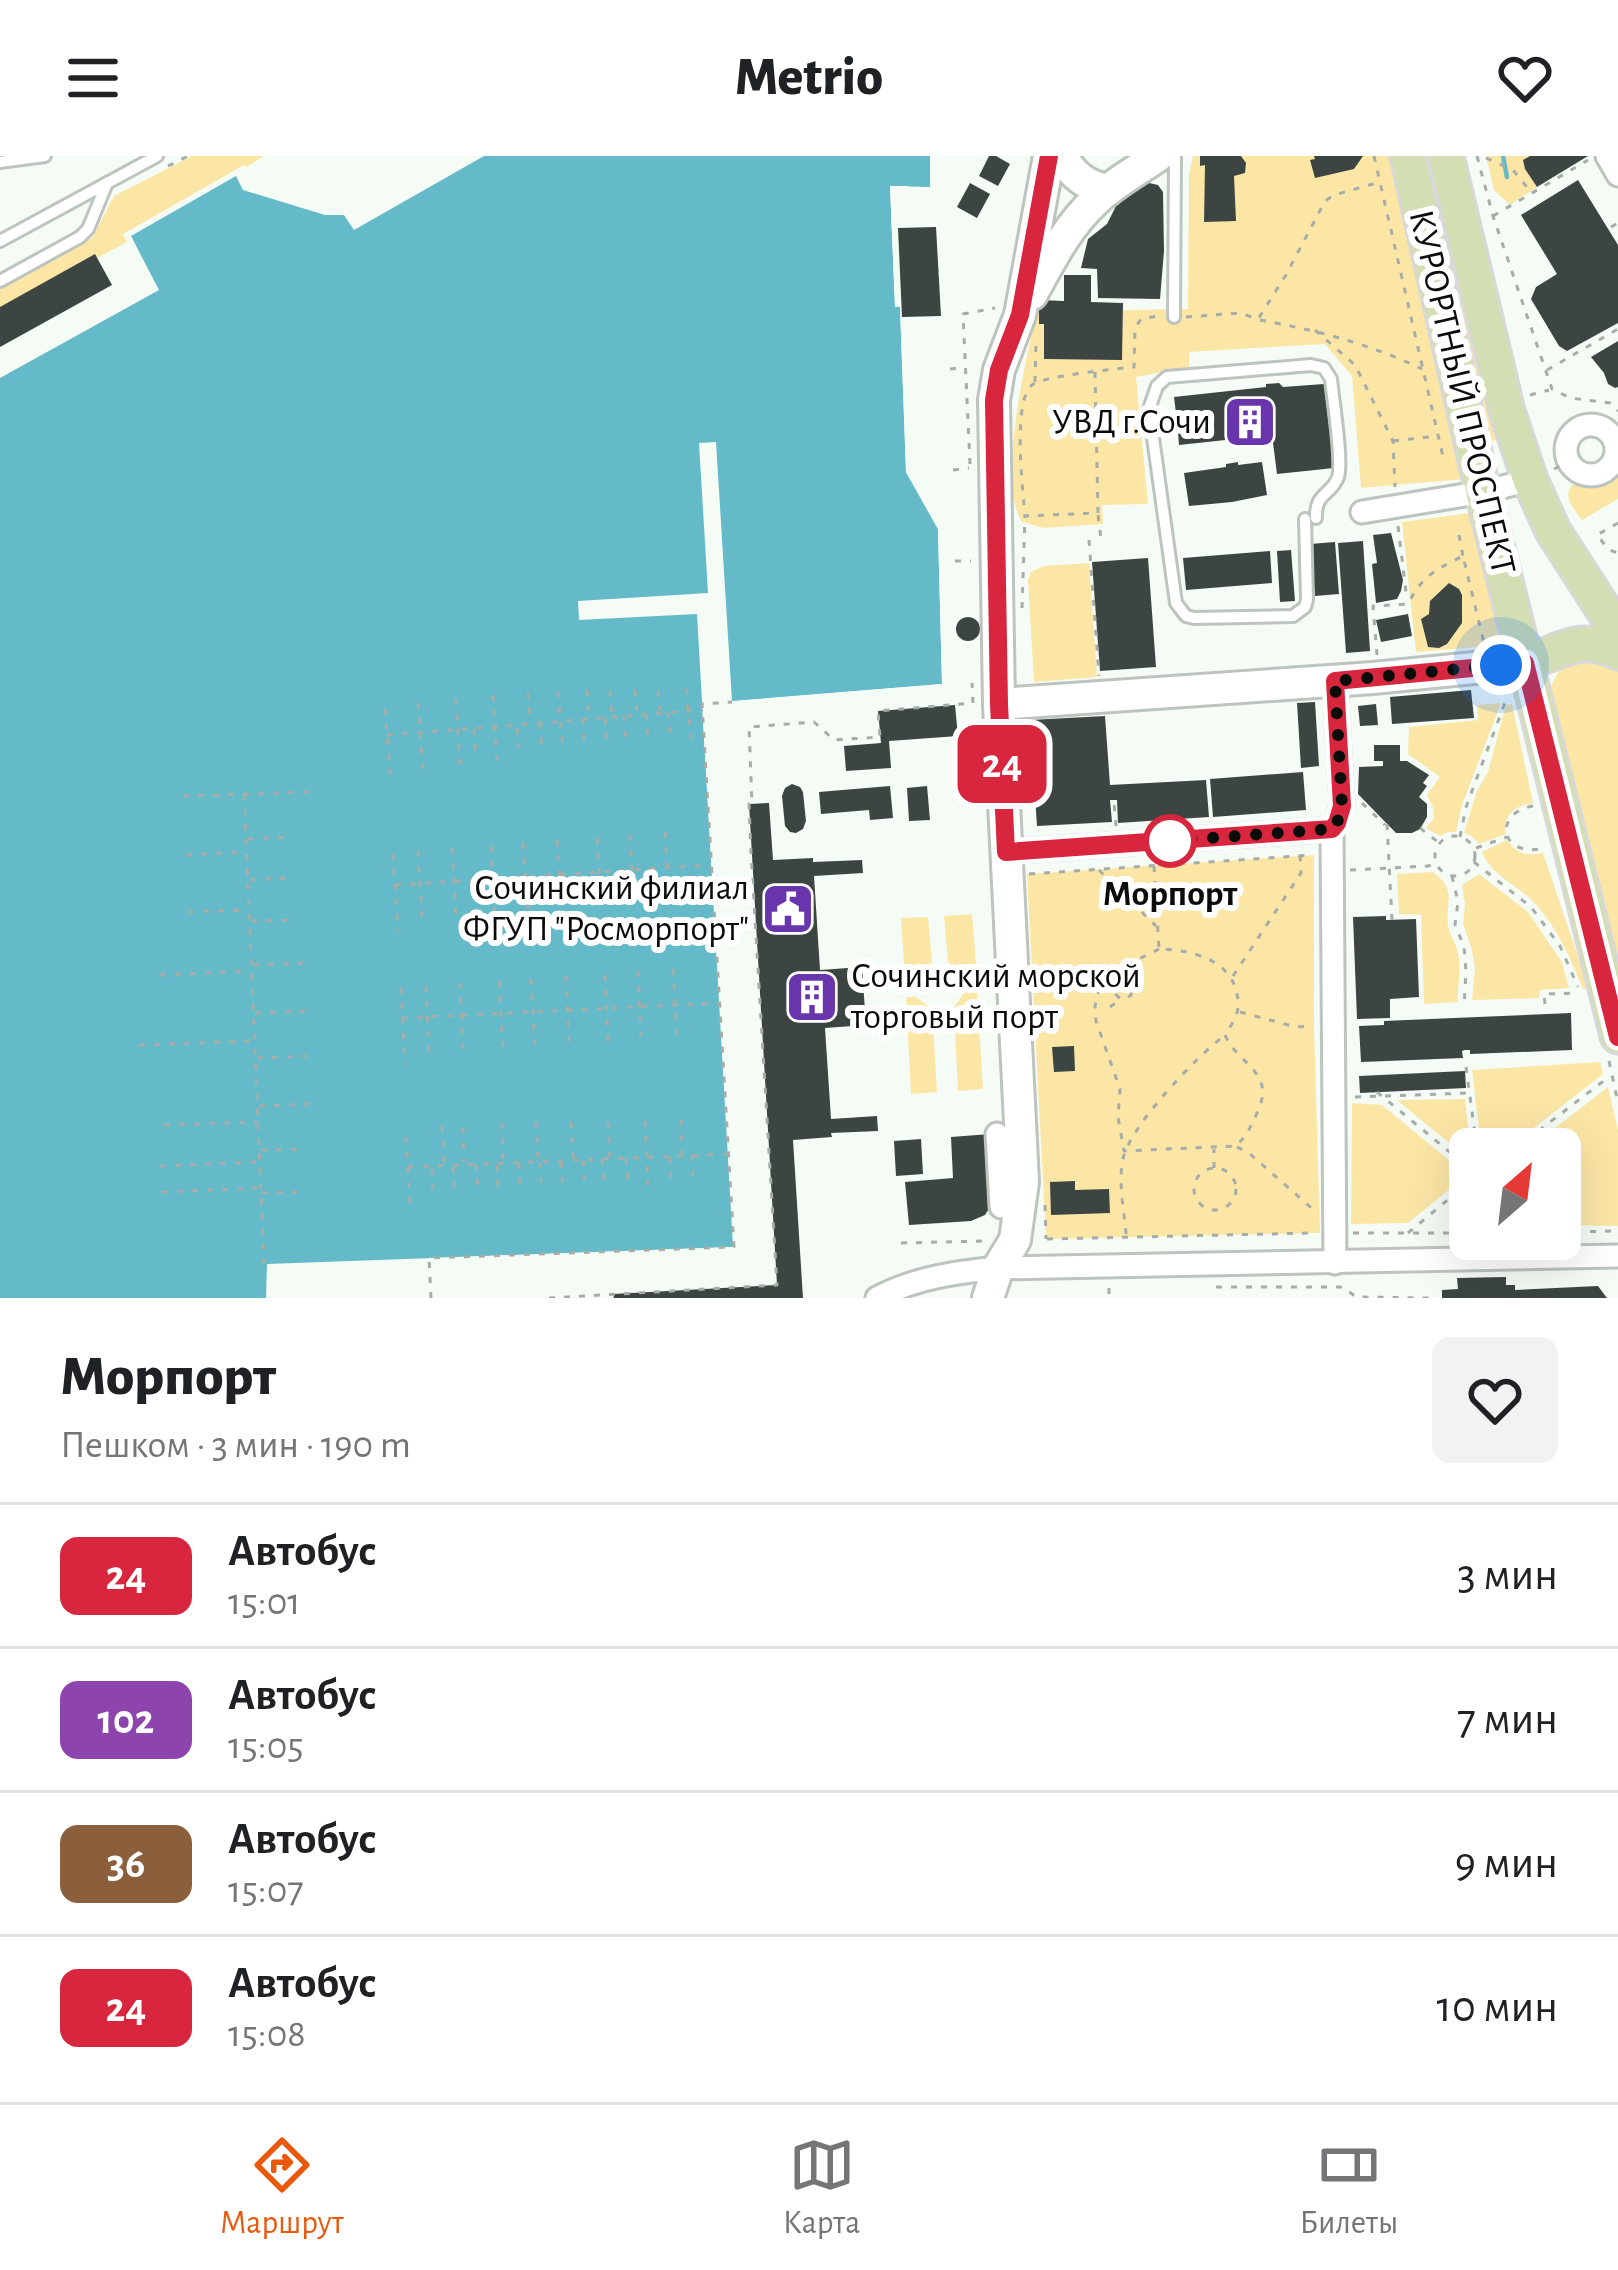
<!DOCTYPE html>
<html lang="ru">
<meta charset="utf-8">
<style>
body{margin:0;font-family:"Alegreya Sans",sans-serif;background:#f2f2f2;color:#202124;height:100vh;display:flex;flex-direction:column;font-size:45px;white-space:nowrap}
*{box-sizing:border-box;margin:0}
p{font-size:39px;color:#757577}
.icon{flex:none;width:66px;height:66px;fill:none;stroke:currentColor;stroke-width:2;stroke-linecap:round;stroke-linejoin:round}
.map{position:relative;height:1142px;overflow:hidden}
.panel{display:flex;flex-direction:column;background:#fff;flex:1}
.panel>*{flex:none}
.badge{padding:0 24px;border-radius:18px;font-size:42px;line-height:78px}
.needle{width:78px;rotate:28deg}
.tools{position:absolute;left:1449px;top:972px;display:grid;gap:24px}
.tools a{display:grid;place-items:center;width:132px;height:132px;border-radius:18px;background:#fff;box-shadow:0 12px 48px #0002;font-size:60px}
.you{position:absolute;width:60px;height:60px;margin:-30px;border:9px solid #fff;border-radius:50%;background:#1a73e8;box-shadow:0 0 0 18px #1a73e833}
.map>.badge{position:absolute;translate:-50% -50%;box-shadow:0 0 0 6px #fff}
.round{display:grid;place-items:center;flex:none;width:126px;height:126px;border-radius:18px;background:#f2f2f2}
.summary{display:flex;align-items:center;justify-content:space-between;height:204px;padding:0 60px}
h1{font-size:57px;font-weight:800;line-height:90px}
ul{padding:0;list-style:none}
li{display:flex;align-items:center;gap:36px;height:144px;padding:0 60px;border-top:3px solid #e0e0e0}
li div{flex:1}
li b{display:block;font-size:45px}
li em{font-style:normal}
li .badge{min-width:132px;font-weight:700;text-align:center}
header{display:flex;justify-content:space-between;align-items:center;height:156px;padding:0 60px;background:#fff;font-size:54px;font-weight:800}
.tab-bar{display:flex;justify-content:space-around;align-items:center;height:168px;border-top:3px solid #e0e0e0;background:#fff;font-size:33px;color:#757577}
.tab-bar a{display:grid;justify-items:center;gap:6px}
.tab-bar .selected{color:#ea580c}
.map>svg:first-child{display:block}
</style>
<header><svg class="icon" aria-label="menu" viewBox="0 0 24 24"><path d="M4 6h16M4 12h16M4 18h16"/></svg>Metrio<svg class="icon" aria-label="heart" viewBox="0 0 24 24"><path d="M12 20l-8-8c-3-5 5-10 8-4 3-6 11-1 8 4z"/></svg></header>
<div class="map">
<svg width="1618" height="1142" viewBox="0 0 1618 1142">
<rect width="100%" height="100%" fill="#f4fcf5"/>
<!-- green -->
<g fill="#fce6a6">
<polygon points="192,0 264,0 246,11 244,9 123,78 127,86 0,154 0,132 92,82 114,40"/>
<path d="M1193,0H1395L1466,323L1361,332L1352,220L1325,188L1189,196V211L1136,221L1148,348L1102,349L1103,368L1044,372L1022,366C995,323 1029,195 1039,144V167L1121,204L1123,154L1188,153L1189,19Z"/>
<polygon points="1416,0 1428,0 1500,283 1486,287"/>
<polygon points="1486,0 1530,0 1525,13 1537,31 1510,49 1494,34"/>
<path d="M1618,308V343L1582,364C1574,353 1562,341 1572,329C1591,329 1602,318 1618,308Z"/>
<polygon points="1470,357 1502,489 1416,496 1402,366"/>
<polygon points="1089,407 1097,521 1034,526 1028,424 1031,416 1044,410"/>
<polygon points="1570,504 1602,504 1618,515 1618,833 1549,533 1561,512"/>
<polygon points="1501,547 1462,649 1456,676 1448,676 1440,680 1426,672 1434,662 1433,651 1427,639 1440,621 1408,598 1409,571 1478,564 1477,549"/>
<path d="M1512,548L1533,647C1514,650 1503,658 1506,678L1479,688L1471,680L1464,677L1477,635L1488,616L1506,549Z"/>
<path d="M1507,684C1517,698 1526,700 1543,697L1589,833H1583C1571,804 1558,773 1536,749C1520,730 1491,720 1482,696Z"/>
<polygon points="1314,699 1314,870 1320,1077 1046,1083 1027,718"/>
<path d="M1433,716C1458,735 1445,745 1448,769C1449,778 1456,787 1458,797C1462,813 1457,830 1458,846L1424,848L1421,759L1399,758L1397,718Z"/>
<polygon points="1479,718 1528,756 1562,806 1569,832 1540,834 1539,842 1472,844 1475,813 1472,794 1463,768 1465,748 1462,729"/>
<polygon points="972,758 977,821 965,821 948,806 944,760"/>
<polygon points="928,761 932,806 916,823 905,823 901,762"/>
<polygon points="965,836 977,836 983,933 958,935 954,851"/>
<polygon points="916,841 932,853 937,936 911,938 906,841"/>
<polygon points="1600,906 1603,918 1507,993 1481,991 1472,914"/>
<polygon points="1608,931 1618,974 1618,1070 1565,1069 1560,1066 1560,993 1528,993"/>
<polygon points="1465,943 1470,991 1461,997 1397,944"/>
<polygon points="1352,947 1382,949 1456,1010 1457,1027 1408,1067 1351,1068"/>
</g>
<!-- water -->
<polygon fill="#64bac9" points="484,0 930,0 930,31 890,30 895,150 900,151 906,316 938,373 942,528 702,548 734,1091 267,1108 266,1142 0,1142 0,222 159,134 131,80 236,20 243,34 325,59 344,59 354,74"/>
<!-- pier -->
<polygon fill="#f4fcf5" points="890,30 908,30 909,36 896,36 901,145 906,150 912,315 944,372 948,529 942,534 709,553 739,1094 734,1097 429,1108 429,1102 733,1091 697,458 579,464 578,445 708,437 699,287 716,286 732,545 942,528 938,373 906,316 900,151 895,151"/>
<g fill="none" stroke-linecap="round" stroke-linejoin="round">
<!-- stream -->
<polyline stroke="#64bac9" stroke-width="4.5" points="1503,0 1507,21"/>
</g>
<!-- building -->
<g fill="#3d4543">
<polygon points="989,0 996,0 1010,8 998,30 979,20"/>
<polygon points="1200,0 1241,0 1246,7 1245,17 1234,20 1236,65 1204,66 1205,9 1200,10"/>
<polygon points="1314,0 1363,0 1354,13 1315,22 1310,4 1315,3"/>
<polygon points="1530,0 1588,0 1537,31 1525,13 1523,4"/>
<polygon points="1578,24 1618,89 1618,167 1567,195 1559,190 1531,143 1536,131 1557,118 1521,59"/>
<polygon points="1140,25 1158,29 1163,36 1164,95 1160,143 1098,142 1097,113 1081,112 1088,83 1107,68 1122,38"/>
<polygon points="970,27 990,38 977,62 957,51"/>
<polygon points="936,71 941,160 902,161 898,72"/>
<polygon points="95,98 112,129 0,191 0,151"/>
<polygon points="1064,119 1091,119 1091,146 1123,147 1122,204 1044,203 1044,168 1039,168 1039,144 1064,145"/>
<polygon points="1618,185 1618,231 1615,232 1608,228 1604,217 1591,201"/>
<polygon points="1279,227 1283,231 1324,228 1334,312 1277,318 1272,279 1179,289 1178,275 1172,276 1170,257 1176,257 1174,241 1266,231 1266,228"/>
<polygon points="1238,306 1238,309 1262,306 1267,339 1232,346 1189,350 1184,317 1226,311 1226,308"/>
<polygon points="1391,377 1403,424 1401,435 1397,443 1376,447 1372,408 1377,407 1373,379"/>
<polygon points="1363,385 1370,495 1346,497 1338,387"/>
<polygon points="1335,386 1339,438 1315,440 1310,388"/>
<polygon points="1291,394 1295,445 1280,446 1277,395"/>
<polygon points="1270,395 1272,427 1186,434 1183,402"/>
<polygon points="1148,402 1156,511 1100,515 1092,406"/>
<polygon points="1449,427 1459,433 1462,439 1462,467 1447,488 1439,492 1428,491 1421,463 1429,458 1430,445"/>
<polygon points="1408,458 1412,480 1381,486 1376,464"/>
<circle cx="968" cy="473" r="12"/>
<polygon points="1471,534 1474,562 1392,568 1390,541"/>
<polygon points="1315,546 1319,610 1301,612 1297,547"/>
<polygon points="1376,548 1378,569 1360,570 1358,550"/>
<polygon points="955,549 958,580 889,585 891,612 846,615 844,590 881,587 878,555"/>
<polygon points="1105,560 1110,629 1206,624 1209,661 1118,667 1117,644 1110,644 1112,666 1037,670 1030,564"/>
<polygon points="1374,589 1400,589 1400,605 1407,605 1429,619 1423,627 1427,630 1419,641 1427,648 1427,661 1420,673 1412,677 1396,677 1358,638 1359,611 1383,610 1383,605 1374,605"/>
<polygon points="1303,616 1306,654 1213,661 1210,623"/>
<polygon points="792,628 800,631 803,636 806,665 803,673 796,677 790,676 785,670 782,640 785,632"/>
<polygon points="890,630 893,662 870,664 869,654 821,658 819,636"/>
<polygon points="927,630 930,664 909,665 907,632"/>
<polygon points="769,647 773,704 813,702 813,706 862,704 863,717 814,720 820,814 862,811 866,869 825,872 831,963 877,960 878,975 831,977 832,981 793,984 803,1142 614,1142 613,1138 777,1129 749,648"/>
<polygon points="1386,760 1386,764 1416,763 1419,841 1390,843 1390,862 1357,863 1353,761"/>
<polygon points="1571,857 1572,894 1470,898 1470,894 1465,894 1462,895 1463,902 1361,906 1359,870 1384,869 1384,865"/>
<polygon points="1074,890 1075,915 1054,916 1052,891"/>
<polygon points="1465,915 1466,932 1360,937 1359,920"/>
<polygon points="990,978 993,1046 985,1059 971,1065 909,1069 905,1026 953,1022 951,981"/>
<polygon points="921,983 923,1018 896,1020 894,985"/>
<polygon points="1075,1025 1075,1034 1109,1033 1110,1057 1051,1059 1050,1026"/>
<polygon points="1506,1121 1506,1129 1515,1129 1515,1134 1598,1130 1607,1142 1442,1142 1442,1134 1458,1133 1457,1122"/>
</g>
<g fill="none" stroke-linecap="round" stroke-linejoin="round">
<!-- lane casing -->
<g stroke="#bdc4be" stroke-width="16">
<g id="lane">
<polyline points="0,6 45,0"/>
<polyline points="0,85 157,0"/>
<polyline points="0,125 80,81 88,73 107,27"/>
<polyline points="1174,161 1175,0"/>
<path d="M1305,363L1307,444L1305,451L1293,460L1194,462L1186,460L1176,447L1149,253L1157,230L1167,221L1311,209L1324,212L1331,223C1333,244 1343,305 1338,321C1331,340 1315,336 1316,362"/>
</g>
</g>
<!-- street casing -->
<g stroke="#bdc4be" stroke-width="27">
<g id="street">
<polyline points="1607,0 1618,19"/>
<circle cx="1591" cy="294" r="25"/>
<polyline points="1362,356 1483,336 1530,324"/>
<polyline points="1335,525 1342,649 1337,667 1332,673 1335,1107"/>
<polyline points="1006,696 1332,673"/>
<polyline points="997,978 1001,1051"/>
<path d="M877,1142C914,1122 957,1116 998,1112L1618,1100"/>
</g>
</g>
<!-- secondary casing -->
<g stroke="#bdc4be" stroke-width="36">
<g id="secondary">
<path d="M1062,0C1072,19 1086,30 1108,34"/>
<path d="M1032,138C1050,105 1068,69 1096,44C1114,27 1138,14 1158,0"/>
<polyline points="999,548 1373,522 1525,507"/>
<polyline points="988,1142 998,1112 1015,1084 1023,1026 999,548 994,244 999,214 1020,159 1049,0"/>
</g>
</g>
<!-- primary casing -->
<g stroke="#d8d8d8" stroke-width="39">
<g id="primary">
<polyline points="1408,0 1483,336 1618,880"/>
<polyline points="1446,0 1507,255 1530,324 1553,375 1618,476"/>
<path d="M1525,507C1561,496 1579,477 1618,496"/>
</g>
</g>
<!-- path -->
<g stroke="#a6aca7" stroke-width="3" stroke-dasharray="6 9" stroke-linecap="butt">
<polyline points="1374,0 1444,305"/>
<polyline points="1477,0 1493,60 1552,233 1570,242 1610,247 1618,255"/>
<polyline points="1486,2 1513,14 1531,36"/>
<polyline points="168,10 188,0"/>
<polyline points="1493,60 1588,4"/>
<polyline points="1611,71 1618,67"/>
<polyline points="1186,161 1240,157 1258,163 1286,119 1325,45 1334,39 1380,26"/>
<path d="M1260,164C1316,174 1370,188 1422,213"/>
<polyline points="1315,174 1355,209 1393,285 1395,331"/>
<polyline points="950,213 963,212"/>
<polyline points="1547,214 1618,173"/>
<path d="M1095,216L1098,357L1025,360C1023,334 1012,246 1032,229C1043,220 1115,213 1134,211L1135,172L1141,163L1158,160"/>
<polyline points="1035,226 1036,188"/>
<polyline points="1530,239 1549,234"/>
<polyline points="1393,285 1437,280"/>
<polyline points="970,308 963,158 995,152"/>
<polyline points="1554,313 1569,306"/>
<polyline points="953,314 969,312"/>
<polyline points="1098,359 1101,383"/>
<polyline points="1618,367 1597,379 1609,394 1618,397"/>
<polyline points="1398,370 1407,444"/>
<polyline points="1459,379 1463,400"/>
<polyline points="1089,384 1099,520"/>
<polyline points="955,405 971,405"/>
<polyline points="1022,452 1025,360"/>
<path d="M1377,499L1373,450L1408,448C1422,420 1435,414 1463,400L1484,487"/>
<polyline points="686,533 691,583"/>
<polyline points="587,534 589,561"/>
<polyline points="635,534 637,557"/>
<polyline points="610,535 612,559"/>
<polyline points="658,535 660,555"/>
<polyline points="558,536 563,594"/>
<polyline points="528,537 530,566"/>
<polyline points="493,539 497,607"/>
<polyline points="456,543 460,612"/>
<polyline points="418,547 423,615"/>
<polyline points="385,553 391,626"/>
<polyline points="668,556 671,583"/>
<polyline points="646,558 648,585"/>
<polyline points="624,560 626,588"/>
<polyline points="605,562 607,590"/>
<polyline points="582,563 585,591"/>
<polyline points="540,567 542,595"/>
<polyline points="517,572 519,600"/>
<polyline points="474,573 476,602"/>
<polyline points="387,579 703,554"/>
<polyline points="244,638 264,1108"/>
<polyline points="183,640 312,636"/>
<polyline points="1362,647 1385,669"/>
<path d="M1533,650C1492,657 1500,703 1545,692"/>
<polyline points="1387,668 1392,764"/>
<polyline points="1116,670 1114,646 1117,646"/>
<polyline points="1420,672 1438,686"/>
<polyline points="665,676 669,745"/>
<polyline points="630,679 634,747"/>
<circle cx="1455" cy="700" r="20"/>
<polyline points="1460,681 1466,651 1506,544 1505,535"/>
<polyline points="597,682 601,750"/>
<polyline points="248,683 291,681"/>
<polyline points="557,684 562,752"/>
<polyline points="523,687 528,756"/>
<polyline points="491,690 495,758"/>
<polyline points="452,692 456,760"/>
<polyline points="1476,692 1507,681"/>
<polyline points="418,695 422,763"/>
<polyline points="393,698 398,775"/>
<polyline points="186,699 245,696"/>
<polyline points="1474,706 1531,751 1560,790 1578,831"/>
<path d="M1154,710L1159,793C1196,794 1240,806 1238,852C1237,861 1230,871 1225,879C1238,909 1277,916 1257,957C1251,970 1247,981 1235,990L1124,995L1118,961L1120,933L1096,865L1095,850L1102,821L1159,793"/>
<polyline points="1099,714 1156,770"/>
<polyline points="1350,714 1428,710 1436,707"/>
<polyline points="1029,718 1313,699"/>
<polyline points="1452,720 1458,746 1455,769 1464,790 1466,815 1464,852"/>
<polyline points="250,724 292,722"/>
<polyline points="395,729 710,709"/>
<polyline points="188,756 247,754"/>
<polyline points="251,765 294,764"/>
<polyline points="253,809 303,807"/>
<polyline points="673,813 677,882"/>
<polyline points="638,815 641,884"/>
<polyline points="160,819 250,815"/>
<polyline points="605,819 608,887"/>
<polyline points="566,820 569,888"/>
<polyline points="1233,820 1301,717 1300,700"/>
<polyline points="531,823 535,891"/>
<polyline points="499,825 503,893"/>
<polyline points="1037,825 1102,821 1115,832"/>
<polygon points="1123,826 1131,831 1131,839 1127,842 1121,843 1115,838 1115,832"/>
<polyline points="460,827 463,895"/>
<polyline points="426,830 429,898"/>
<polyline points="401,832 405,909"/>
<polyline points="1545,848 1544,838 1579,837"/>
<polyline points="1110,851 1120,844"/>
<polyline points="1240,856 1296,871 1312,870"/>
<polyline points="255,857 305,855"/>
<polyline points="402,862 718,847"/>
<polyline points="139,889 251,885"/>
<polyline points="257,902 308,900"/>
<polyline points="1609,905 1618,947"/>
<polyline points="1466,911 1477,993"/>
<polyline points="1377,936 1463,1007"/>
<polyline points="1355,941 1470,937"/>
<polyline points="259,950 309,948"/>
<polyline points="681,964 682,998"/>
<polyline points="645,965 648,1029"/>
<polyline points="536,966 538,1004"/>
<polyline points="571,966 573,1002"/>
<polyline points="608,966 610,1001"/>
<polyline points="502,967 503,1005"/>
<polyline points="164,969 258,966"/>
<polyline points="442,970 444,1008"/>
<polyline points="463,972 464,1006"/>
<polyline points="406,981 410,1055"/>
<polyline points="1237,991 1249,997 1317,1057"/>
<polyline points="1515,993 1610,920"/>
<polyline points="261,994 304,993"/>
<polyline points="692,999 693,1026"/>
<polyline points="670,1001 671,1029"/>
<polyline points="626,1002 628,1030"/>
<polyline points="602,1003 604,1031"/>
<polyline points="583,1004 585,1032"/>
<polyline points="540,1006 541,1033"/>
<polyline points="561,1006 563,1034"/>
<polyline points="519,1007 520,1035"/>
<polyline points="476,1008 478,1036"/>
<polyline points="497,1009 498,1037"/>
<polyline points="160,1010 258,1006"/>
<polyline points="408,1011 728,998"/>
<polyline points="453,1011 455,1039"/>
<polyline points="1214,1012 1214,993"/>
<circle cx="1215" cy="1033" r="21"/>
<polyline points="432,1013 433,1041"/>
<polyline points="1468,1026 1462,1013 1464,1004 1470,999"/>
<polyline points="162,1036 261,1032"/>
<polyline points="262,1037 307,1036"/>
<polyline points="1045,1049 1046,1083"/>
<polyline points="1560,1076 1618,1075"/>
<polyline points="1353,1077 1470,1077"/>
<polyline points="1408,1077 1469,1026"/>
<path d="M1126,1078C1124,1054 1118,1027 1123,1003C1129,971 1197,900 1224,880"/>
<polyline points="1047,1083 1313,1077"/>
<polyline points="901,1087 983,1085"/>
<polyline points="1216,1131 1343,1131 1356,1141 1430,1142"/>
<polyline points="1109,1132 1109,1142"/>
<polyline points="431,1142 429,1102 734,1091 702,548 732,546"/>
<polyline points="549,1142 777,1129 751,697 749,648 752,648 749,571 814,566 834,584 880,581 878,555 973,547 972,527"/>
</g>
<!-- lane -->
<use href="#lane" stroke="#fff" stroke-width="10"/>
<!-- street -->
<use href="#street" stroke="#fff" stroke-width="21"/>
<!-- secondary -->
<use href="#secondary" stroke="#fff" stroke-width="30"/>
<!-- primary -->
<use href="#primary" stroke="#d3dfb2" stroke-width="33"/>
</g>
<g fill="none" stroke-linecap="round" stroke-linejoin="round">
<!-- line casing -->
<g stroke="#fff" stroke-width="27">
<polyline id="line" points="1049,0 1020,159 999,214 994,244 999,548 1006,696 1332,673 1337,667 1342,650 1335,525 1525,507 1618,881"/>
</g>
<!-- line -->
<use href="#line" stroke="#d7263d" stroke-width="18"/>
<!-- walk -->
<polyline stroke="#0a0c0a" stroke-width="12" stroke-dasharray="0 21.6" points="1170,685 1332,673 1337,667 1342,650 1335,525 1501,509"/>
</g>
<!-- icons -->
<defs>
<g id="building-square" transform="scale(2.7)"><rect x="-9" y="-9" width="18" height="18" rx="4" fill="#6835ac" stroke="#fff"/><path d="M-4-6H4V6H1V3H-1V6H-4ZM-2.5-4.3h1.7v1.8h-1.7ZM.8-4.3h1.7v1.8H.8ZM-2.5-1h1.7V.8h-1.7ZM.8-1h1.7V.8H.8Z" fill="#fff"/></g>
<g id="civic-square" transform="scale(2.7)"><rect x="-9" y="-9" width="18" height="18" rx="4" fill="#6835ac" stroke="#fff"/><path d="M-.6-6.5H3V-4.5H.6V-3L4-1V1h2V6H-6V1h2V-1L-.6-3ZM-1.2 2.5V6h2.4V2.5Z" fill="#fff"/></g>
</defs>
<g fill-rule="evenodd">
<use href="#building-square" x="1250" y="266"/>
<use href="#civic-square" x="788" y="753"/>
<use href="#building-square" x="812" y="841"/>
</g>
<!-- markers -->
<circle fill="#fff" stroke="#d7263d" stroke-width="6" cx="1170" cy="685" r="24"/>
<g text-anchor="middle" dominant-baseline="central" stroke-width="12" stroke-linejoin="round" paint-order="stroke">
<!-- street labels -->
<g font-size="36" fill="#0a0c0a" stroke="#fff">
<text transform="translate(1462 236) rotate(77)">КУРОРТНЫЙ ПРОСПЕКТ</text>
</g>
<!-- poi labels -->
<g font-size="36" fill="#0a0c0a" stroke="#fff" text-anchor="end">
<text x="1211" y="266">УВД г.Сочи</text>
<text x="749" y="732">Сочинский филиал<tspan x="749" dy="41">ФГУП "Росморпорт"</tspan></text>
<text x="851" y="820" text-anchor="start">Сочинский морской<tspan x="851" dy="41">торговый порт</tspan></text>
</g>
<!-- stop labels -->
<g font-size="36" font-weight="bold" fill="#0a0c0a" stroke="#fff">
<text x="1170" y="738">Морпорт</text>
</g>
</g>
</svg>
<div class="tools">
<a><svg class="needle" viewBox="-14 -14 28 28"><path d="M0-13l5 13h-10z" fill="#e53935"/><path d="M0 13l5-13h-10z" fill="#757577"/></svg></a>
</div>
<div class="you" style="left:1501px;top:509px"></div>
<b class="badge" style="left:1002px;top:608px;background:#d7263d;color:#fff">24</b>
</div>
<section class="panel">
<div class="summary"><div><h1>Морпорт</h1><p>Пешком · 3 мин · 190 m</p></div><a class="round"><svg class="icon" aria-label="heart" viewBox="0 0 24 24"><path d="M12 20l-8-8c-3-5 5-10 8-4 3-6 11-1 8 4z"/></svg></a></div>
<ul>
<li><span class="badge" style="background:#d7263d;color:#fff">24</span><div><b>Автобус</b><p>15:01</p></div><em>3 мин</em></li>
<li><span class="badge" style="background:#8e44ad;color:#fff">102</span><div><b>Автобус</b><p>15:05</p></div><em>7 мин</em></li>
<li><span class="badge" style="background:#8b5e3c;color:#fff">36</span><div><b>Автобус</b><p>15:07</p></div><em>9 мин</em></li>
<li><span class="badge" style="background:#d7263d;color:#fff">24</span><div><b>Автобус</b><p>15:08</p></div><em>10 мин</em></li>
</ul>
</section>
<nav class="tab-bar">
<a class="selected"><svg class="icon" aria-label="directions" viewBox="0 0 24 24"><path d="M12 3l9 9-9 9-9-9zM9 14v-3h6M13 9l2 2-2 2"/></svg>Маршрут</a>
<a><svg class="icon" aria-label="map" viewBox="0 0 24 24"><path d="M3 6l6-2 6 2 6-2v14l-6 2-6-2-6 2zM9 4v14M15 6v14"/></svg>Карта</a>
<a><svg class="icon" aria-label="tickets" viewBox="0 0 24 24"><path d="M3 7h18v10H3zM15 7v10"/></svg>Билеты</a>
</nav>
